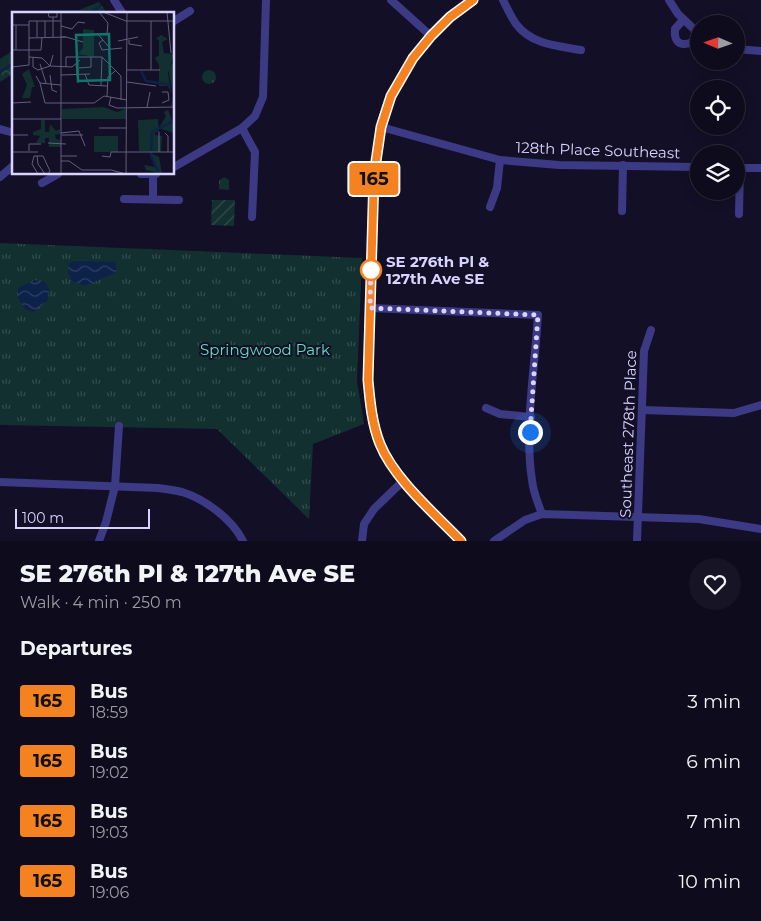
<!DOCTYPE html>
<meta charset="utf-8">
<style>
body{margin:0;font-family:Montserrat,sans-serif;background:#171425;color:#f1f3f6;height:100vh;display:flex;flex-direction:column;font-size:19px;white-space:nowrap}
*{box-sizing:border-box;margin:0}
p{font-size:16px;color:#9b9ba3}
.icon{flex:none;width:28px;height:28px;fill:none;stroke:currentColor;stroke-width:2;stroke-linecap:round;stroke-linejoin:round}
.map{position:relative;height:541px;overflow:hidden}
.drawer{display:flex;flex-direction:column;background:#0e0b1c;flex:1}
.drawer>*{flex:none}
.badge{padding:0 10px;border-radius:4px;font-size:18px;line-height:32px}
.needle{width:32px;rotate:272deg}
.tools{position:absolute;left:690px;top:15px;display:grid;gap:10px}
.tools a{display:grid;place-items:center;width:55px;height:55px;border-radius:50%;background:#0e0b1c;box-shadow:0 2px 12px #0003,0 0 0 1px #2e2b3b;font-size:25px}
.scale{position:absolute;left:15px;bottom:12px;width:135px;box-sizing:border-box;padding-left:5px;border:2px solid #d9d4ff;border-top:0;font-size:14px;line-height:18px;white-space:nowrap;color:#d9d4ff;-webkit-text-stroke:4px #130f26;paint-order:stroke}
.you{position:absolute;width:25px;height:25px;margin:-12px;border:4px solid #fff;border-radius:50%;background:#1a73e8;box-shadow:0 0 0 8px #1a73e833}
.map>.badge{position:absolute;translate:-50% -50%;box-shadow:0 0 0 2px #fff}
h2{padding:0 20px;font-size:19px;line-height:45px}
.round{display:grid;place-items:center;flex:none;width:52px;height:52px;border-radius:26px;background:#171425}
.headline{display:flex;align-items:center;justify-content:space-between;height:85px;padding:0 20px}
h1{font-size:24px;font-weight:800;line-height:38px}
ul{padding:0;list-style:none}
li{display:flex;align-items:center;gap:15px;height:60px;padding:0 20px}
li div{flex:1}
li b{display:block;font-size:19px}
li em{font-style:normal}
li .badge{min-width:55px;font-weight:700;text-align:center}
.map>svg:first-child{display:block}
</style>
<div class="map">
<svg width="761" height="541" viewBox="0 0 761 541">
<defs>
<pattern id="forest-crowns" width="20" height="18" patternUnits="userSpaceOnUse" patternTransform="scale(1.25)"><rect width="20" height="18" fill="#12302f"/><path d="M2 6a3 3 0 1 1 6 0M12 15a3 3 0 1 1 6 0" fill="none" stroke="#344d4e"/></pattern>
<pattern id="park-tufts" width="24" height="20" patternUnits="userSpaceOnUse" patternTransform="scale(1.25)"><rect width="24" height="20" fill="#12302f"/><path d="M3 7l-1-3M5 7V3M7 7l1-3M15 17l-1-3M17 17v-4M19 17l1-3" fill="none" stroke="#344d4e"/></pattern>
<pattern id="garden-furrows" width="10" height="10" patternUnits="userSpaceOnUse" patternTransform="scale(1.25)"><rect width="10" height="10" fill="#12302f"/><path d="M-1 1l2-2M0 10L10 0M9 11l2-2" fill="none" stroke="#344d4e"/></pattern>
<pattern id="water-waves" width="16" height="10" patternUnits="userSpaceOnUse" patternTransform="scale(1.25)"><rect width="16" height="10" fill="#0c2248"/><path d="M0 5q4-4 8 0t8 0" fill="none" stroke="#2f4163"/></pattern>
</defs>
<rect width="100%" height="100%" fill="#130f26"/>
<!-- forest -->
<g fill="url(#forest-crowns)">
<polygon points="99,2 107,13 105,14 49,14 49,10 79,10"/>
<polygon points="14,50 14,73 0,82 0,59"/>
</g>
<!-- park -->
<g fill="url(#park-tufts)">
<circle cx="209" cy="77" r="7"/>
<polygon points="224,177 229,180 229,190 219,189 219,181"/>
<polygon points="0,243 362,258 357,381 364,424 313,444 309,519 217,429 0,425"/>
</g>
<!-- garden -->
<polygon fill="url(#garden-furrows)" points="212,200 235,200 234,226 211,225"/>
<!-- water -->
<g fill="url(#water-waves)">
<polygon points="75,261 115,262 117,272 85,286 72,281 68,272 69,263"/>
<polygon points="34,280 44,281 49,288 48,300 34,312 25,309 18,298 18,288"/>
</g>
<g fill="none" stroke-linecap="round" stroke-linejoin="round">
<!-- stream -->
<g stroke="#0c2248" stroke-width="2.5">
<polyline points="89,14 100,6"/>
<polyline points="0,72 14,63"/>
</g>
<!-- street -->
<g stroke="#3d3a85" stroke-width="8">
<polyline points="114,0 123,14"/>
<polyline points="391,0 431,36"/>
<path d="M503,0C507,8 511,17 516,24C532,45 558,46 581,50"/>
<polyline points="669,0 678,14 699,34"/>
<path d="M683,20L675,29C673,48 688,47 699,37"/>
<polyline points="174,21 190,11"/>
<polyline points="736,49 761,51"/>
<polyline points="381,127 500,160 559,165 699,167"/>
<polyline points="242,128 255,152 252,217"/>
<polyline points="0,129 14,133"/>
<polyline points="174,167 242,128 255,116 263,97 266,0"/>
<polyline points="736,168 761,168"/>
<polyline points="141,174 156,174"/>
<polyline points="153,175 153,199"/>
<polyline points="0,177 14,165"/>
<polyline points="42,183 58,174"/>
<polyline points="124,199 179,200"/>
<polyline points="490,207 497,188 500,160"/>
<polyline points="622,211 623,165"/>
<polyline points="739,214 740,168"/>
<path d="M370,308L538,315C535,367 524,429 532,480C533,492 538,503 542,514"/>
<polyline points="486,408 500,414 531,417"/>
<polyline points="642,410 734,413 761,405"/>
<path d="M0,482L158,488C166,489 174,490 182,492C205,499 232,519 243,541"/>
<polyline points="99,541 106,522 115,486 119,426"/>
<polyline points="362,541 364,524 374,509 403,481"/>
<path d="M461,541C435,514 394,479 380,444C372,424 370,402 368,380C369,337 370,294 372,251C374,170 371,110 425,43C438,28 455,10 473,0"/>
<polyline points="494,541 525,520 542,514 699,519 761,529"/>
<polyline points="637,541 644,351 651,330"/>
</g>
</g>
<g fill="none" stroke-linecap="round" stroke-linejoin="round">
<!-- line casing -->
<g stroke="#fff" stroke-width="11">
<path id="line" d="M461,541C435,514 394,479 380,444C372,424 370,402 368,380L374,175L381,127L391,96L413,58L431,36L450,17L473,0"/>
</g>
<!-- line -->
<use href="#line" stroke="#f58220" stroke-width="8"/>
<!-- walk -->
<polyline stroke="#d9d4ff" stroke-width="5" stroke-dasharray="0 9" points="371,270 371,263 370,308 538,315 530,432"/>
</g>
<!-- markers -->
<circle fill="#fff" stroke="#f58220" stroke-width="2.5" cx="371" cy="270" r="10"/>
<g text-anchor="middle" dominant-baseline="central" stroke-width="4" stroke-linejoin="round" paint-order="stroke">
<!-- street labels -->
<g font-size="15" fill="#d9d4ff" stroke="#130f26">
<text transform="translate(598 150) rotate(2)">128th Place Southeast</text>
<text transform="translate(628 434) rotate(-88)">Southeast 278th Place</text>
</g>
<!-- stop labels -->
<g font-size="15" font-weight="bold" fill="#d9d4ff" stroke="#130f26" text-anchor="start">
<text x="386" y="261">SE 276th Pl &amp;<tspan x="386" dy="17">127th Ave SE</tspan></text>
</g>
<!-- park labels -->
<g font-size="15" fill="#5fe0c0" stroke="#130f26">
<text x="265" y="349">Springwood Park</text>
</g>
</g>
<!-- overview -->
<g transform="translate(12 12)">
<rect width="162" height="162" fill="#130f26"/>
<path d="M92,95L105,100L115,96V107H50V97ZM146,107L147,120H143V123L150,124L149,140L127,139L126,108ZM29,108H33V120H37L38,112L44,119L48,117V122L43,123L44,127L49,128V135H37V126H33V131H24L28,124L21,123V120L29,117ZM82,124H106V140H82Z" fill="#12302f"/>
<path d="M149,23L156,27L150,30L152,41L162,42L156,61L159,81L156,74H147V53L143,46L147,43V29L144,26ZM17,57L23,75H20L18,86H10L15,73L10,62ZM156,98L162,114L161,121L147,116L154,104L152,100ZM138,141L147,145L150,162L134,158L132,153L143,155Z" fill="#12302f"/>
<path d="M162,49V95L159,94L161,84L156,56Z" fill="#12302f"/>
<path d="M71,17L82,18V45L66,42L71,36Z" fill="#12302f"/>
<path fill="none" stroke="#0c2248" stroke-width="2.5" d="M129,59L134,69L163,73M147,162L139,143L140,120L163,108"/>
<path fill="none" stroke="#625e7d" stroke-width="1" d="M36,0L37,5H45V1M87,0L96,11L95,22M91,0L114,9H163M155,0L159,41M41,5V25M0,13H17M49,14L60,17L66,10L73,11M85,21L96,34M25,25V9M33,25V9M54,25L71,30M17,26L54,25H49M91,28L87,31L90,38L110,36M117,28V32L130,34M106,29L126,25M0,38H29L30,25M4,38V13M17,45L30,46L38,54L41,43M21,45V55L26,58L38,54L60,55L68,48M28,52L34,71M64,52L66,71M54,55V45H90L109,64M67,56L79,55V45M115,58H148M139,58V9M73,62L77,73L95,74M38,63L40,78L45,80M49,63L78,62M24,64L28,71L49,73M109,64V88M115,70L144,74M28,71L33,91H82L92,84L115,88M89,73L90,45M150,80H156L157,88L150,91M95,84L96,65L103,59M99,85L97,93L105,96L163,95M0,91L19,90M135,95L138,80M1,107H49M87,116H115M49,121L67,119L73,134M153,121L156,124V140M0,123H16M50,123H71M36,131L54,132M17,139V132H29M0,140H26M147,140V120M25,144L26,152L33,162M49,144H65M90,144L98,145L99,140H163M49,149H57L70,158H99L114,162M0,162V55L17,53V9H49M26,162L20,152L22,144H31L38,159L36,162M49,162V0M114,162L115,0"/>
<path fill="#0f766e" fill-opacity="0.15" stroke="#0f766e" stroke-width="2.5" d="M97,22L98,68L66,69L64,23Z"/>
<rect width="162" height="162" fill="none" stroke="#d9d4ff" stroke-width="2.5"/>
</g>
</svg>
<div class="tools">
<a><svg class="needle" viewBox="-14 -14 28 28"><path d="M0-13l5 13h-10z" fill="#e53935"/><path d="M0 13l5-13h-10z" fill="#9b9ba3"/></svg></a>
<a><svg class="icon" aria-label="locate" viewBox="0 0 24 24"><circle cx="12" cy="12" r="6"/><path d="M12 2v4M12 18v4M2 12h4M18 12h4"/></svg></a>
<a><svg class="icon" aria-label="layers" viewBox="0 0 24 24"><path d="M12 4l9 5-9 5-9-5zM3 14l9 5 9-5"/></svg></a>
</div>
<div class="scale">100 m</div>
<div class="you" style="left:530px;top:432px"></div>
<b class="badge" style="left:374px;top:179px;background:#f58220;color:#111">165</b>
</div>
<section class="drawer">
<div class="headline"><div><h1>SE 276th Pl &amp; 127th Ave SE</h1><p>Walk · 4 min · 250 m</p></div><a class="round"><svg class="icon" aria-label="heart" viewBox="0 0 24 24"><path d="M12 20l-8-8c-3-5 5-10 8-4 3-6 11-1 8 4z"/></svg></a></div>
<h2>Departures</h2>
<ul>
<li><span class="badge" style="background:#f58220;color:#111">165</span><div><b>Bus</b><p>18:59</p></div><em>3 min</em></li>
<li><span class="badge" style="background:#f58220;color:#111">165</span><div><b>Bus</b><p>19:02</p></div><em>6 min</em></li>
<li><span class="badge" style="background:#f58220;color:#111">165</span><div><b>Bus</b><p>19:03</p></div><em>7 min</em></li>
<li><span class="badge" style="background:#f58220;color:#111">165</span><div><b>Bus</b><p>19:06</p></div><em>10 min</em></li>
</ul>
</section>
